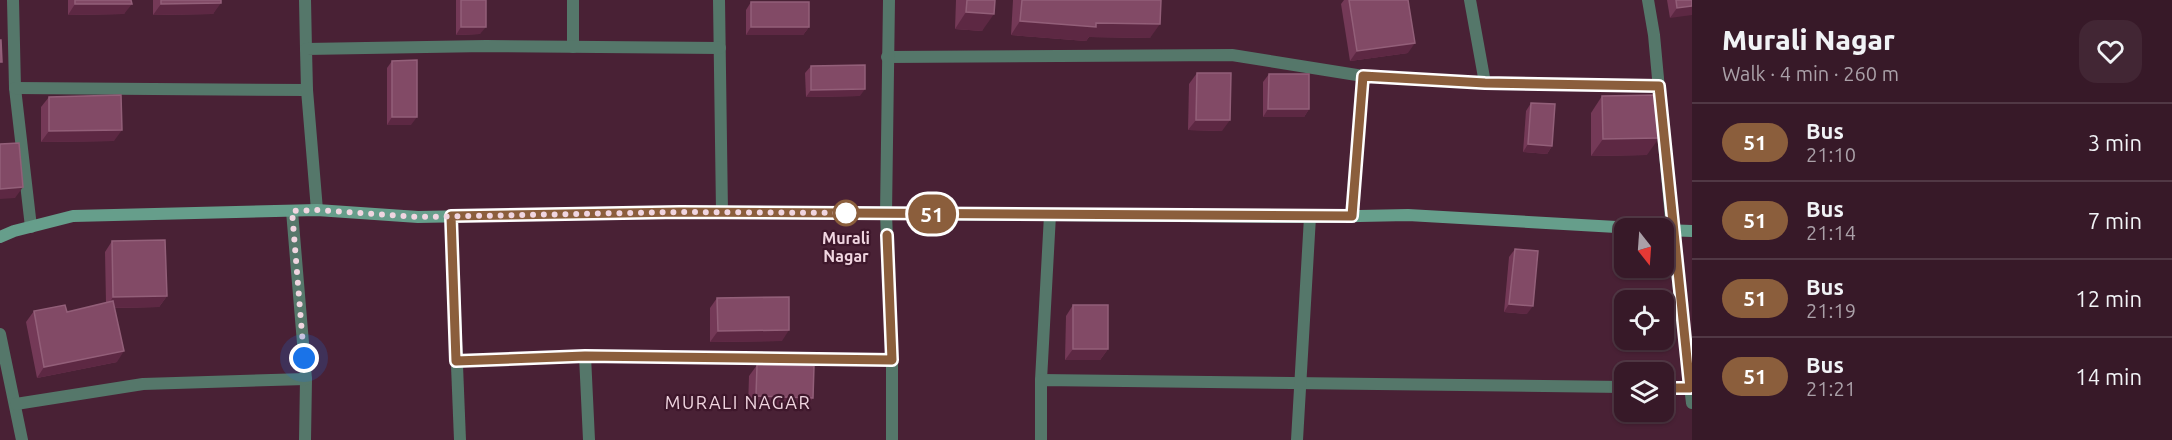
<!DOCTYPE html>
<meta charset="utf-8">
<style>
body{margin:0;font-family:Ubuntu,sans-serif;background:#422634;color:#f1f3f6;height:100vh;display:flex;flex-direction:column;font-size:22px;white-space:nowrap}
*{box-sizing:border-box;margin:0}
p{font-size:20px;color:#aaa0a8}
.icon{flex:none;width:33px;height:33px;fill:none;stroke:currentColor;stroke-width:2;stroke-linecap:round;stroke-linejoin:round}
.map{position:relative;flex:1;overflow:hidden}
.sheet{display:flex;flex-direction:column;background:#371928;width:480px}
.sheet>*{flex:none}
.badge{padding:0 12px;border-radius:20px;font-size:21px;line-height:39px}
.needle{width:39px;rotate:163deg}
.fabs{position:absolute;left:1614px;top:218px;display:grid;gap:12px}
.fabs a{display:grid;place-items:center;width:60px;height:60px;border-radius:12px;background:#371928;box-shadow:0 2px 4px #0004,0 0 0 2px #513845;font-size:30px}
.you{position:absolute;width:30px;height:30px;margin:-15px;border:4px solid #fff;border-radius:50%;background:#1a73e8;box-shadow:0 0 0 9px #1a73e833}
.map>.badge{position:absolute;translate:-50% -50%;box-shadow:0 0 0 3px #fff}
.round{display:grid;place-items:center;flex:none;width:63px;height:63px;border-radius:18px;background:#422634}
.head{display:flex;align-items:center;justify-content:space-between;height:102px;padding:0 30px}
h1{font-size:28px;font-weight:800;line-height:45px}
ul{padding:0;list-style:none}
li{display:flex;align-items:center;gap:18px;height:78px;padding:0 30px;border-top:2px solid #513845}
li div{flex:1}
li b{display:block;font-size:22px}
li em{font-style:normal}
li .badge{min-width:66px;font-weight:700;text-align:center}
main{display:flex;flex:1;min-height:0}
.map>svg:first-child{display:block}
</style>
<main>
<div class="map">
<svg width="1692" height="440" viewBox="0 0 1692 440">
<rect width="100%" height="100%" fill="#492135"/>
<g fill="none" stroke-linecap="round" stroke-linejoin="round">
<!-- minor -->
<g stroke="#55776a" stroke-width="12">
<polyline points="13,0 15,88 31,227"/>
<polyline points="305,0 306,49"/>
<polyline points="719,0 722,212"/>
<polyline points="1470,0 1485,83"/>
<polyline points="1648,0 1654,35 1672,230 1692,403"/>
<polyline points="573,47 573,0"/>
<polyline points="887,57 1232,55 1363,76 1485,83 1659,86"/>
<polyline points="15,88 307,90"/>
<polyline points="317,210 307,90 306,49 486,46 720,48"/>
<polyline points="292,211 306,379 305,440"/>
<polyline points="886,214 892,360 892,440"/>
<polyline points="451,216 460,440"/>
<polyline points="1352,216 1363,76"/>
<polyline points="0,334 22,440"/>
<polyline points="585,356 589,440"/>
<polyline points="456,361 585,356 892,360"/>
<polyline points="1041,380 1050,215"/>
<polyline points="1664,388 1690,388"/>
<polyline points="16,404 143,384 306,379"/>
<polyline points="1041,440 1041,380 1624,387"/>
<polyline points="1297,440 1310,217"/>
</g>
<!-- tertiary -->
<polyline stroke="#55776a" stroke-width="12" points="886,214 889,0"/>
<!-- secondary -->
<g stroke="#669e8b" stroke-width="12">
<polyline points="1664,230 1692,231"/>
<polyline points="0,237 14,231 73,216 317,210 418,217 680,212 1310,217 1408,215 1634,228"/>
</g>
</g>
<!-- wall -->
<g fill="#743957">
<polygon points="68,0 131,0 124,14 68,15"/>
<polygon points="153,0 221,0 213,14 153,15"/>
<polygon points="456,0 486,0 480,34 456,35"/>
<polygon points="956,0 995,0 982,31 955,29"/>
<polygon points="1013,0 1161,0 1150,38 1089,37 1086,41 1011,35"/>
<polygon points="1344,0 1408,0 1408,53 1350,61 1341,4"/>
<polygon points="1667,0 1692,0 1670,18"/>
<polygon points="751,2 809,27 803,35 746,35 746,10"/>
<polygon points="392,61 411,125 387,125 387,68"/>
<polygon points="811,66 860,96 806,97 805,73"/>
<polygon points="1197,73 1222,131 1188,130 1189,84"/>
<polygon points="1269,74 1309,109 1304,117 1263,117 1263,82"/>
<polygon points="1602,96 1647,155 1591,156 1591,113"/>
<polygon points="49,97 114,141 41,142 41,107"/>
<polygon points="1531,103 1552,146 1547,154 1523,152 1526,111"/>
<polygon points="112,241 167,296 159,307 115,308 117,362 37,378 26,322 34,311 67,312 106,303 105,252"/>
<polygon points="1515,249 1527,314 1504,312 1509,257"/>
<polygon points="717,298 782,341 710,342 710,308"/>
<polygon points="1073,305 1108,349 1100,360 1065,360 1066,316"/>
<polygon points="757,365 813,398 805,408 748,407 749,376"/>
</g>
<!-- shaded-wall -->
<g fill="#5d2843">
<polygon points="221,3 213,14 153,15 161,4"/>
<polygon points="75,4 132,4 124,14 68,15"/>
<polygon points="1692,6 1692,15 1670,18 1677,8"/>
<polygon points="966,12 994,14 982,31 955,29"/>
<polygon points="1020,21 1096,23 1160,24 1150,38 1089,37 1086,41 1011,35"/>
<polygon points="461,27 486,27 480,34 456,35"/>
<polygon points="751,27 809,27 803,35 746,35"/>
<polygon points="1415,43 1408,53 1350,61 1357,51"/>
<polygon points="865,89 860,96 806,97 811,90"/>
<polygon points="1268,109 1309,109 1304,117 1263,117"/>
<polygon points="392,117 417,117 411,125 387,125"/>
<polygon points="1196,120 1230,120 1222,131 1188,130"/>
<polygon points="122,130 114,141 41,142 49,131"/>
<polygon points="1659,138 1647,155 1591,156 1603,139"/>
<polygon points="1528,144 1552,146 1547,154 1523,152"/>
<polygon points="23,187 15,198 0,199 0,189"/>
<polygon points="167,296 159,307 106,308 113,297"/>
<polygon points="1509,304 1533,306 1527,314 1504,312"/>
<polygon points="789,330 782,341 710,342 718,331"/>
<polygon points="1073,349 1108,349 1100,360 1065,360"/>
<polygon points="124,351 117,362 37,378 44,367"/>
<polygon points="756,396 813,398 805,408 748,407"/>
</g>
<!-- building -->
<g fill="#824a66" stroke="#935f79" stroke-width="1.5">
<polygon points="75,0 131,0 132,4 75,4"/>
<polygon points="161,0 221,0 221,3 161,4"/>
<rect x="461" y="0" width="25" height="27"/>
<polygon points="967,0 995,0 994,14 966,12"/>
<polygon points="1022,0 1161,0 1160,24 1096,23 1096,27 1020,21"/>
<polygon points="1349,0 1408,0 1415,43 1357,51"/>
<polygon points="1676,0 1692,0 1692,6 1677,8"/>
<rect x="751" y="2" width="58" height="25"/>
<polygon points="0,40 1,40 2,62 0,62"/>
<polygon points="417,60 417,117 392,117 392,61"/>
<polygon points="865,65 865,89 811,90 811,66"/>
<polygon points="1197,73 1231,73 1230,120 1196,120"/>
<polygon points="1269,74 1309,74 1309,109 1268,109"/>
<polygon points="121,95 122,130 49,131 49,97"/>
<polygon points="1658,95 1659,138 1603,139 1602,96"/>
<polygon points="1531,103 1555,104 1552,146 1528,144"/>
<polygon points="19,143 23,187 0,189 0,144"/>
<polygon points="165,240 167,296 113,297 112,241"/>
<polygon points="1515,249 1538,251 1533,306 1509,304"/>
<polygon points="789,297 789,330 718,331 717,298"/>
<polygon points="113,301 124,351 44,367 34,311 65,305 67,312"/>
<rect x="1073" y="305" width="35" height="44"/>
<polygon points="757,365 814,366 813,398 756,396"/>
</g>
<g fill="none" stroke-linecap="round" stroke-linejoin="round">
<!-- line casing -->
<g stroke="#fff" stroke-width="14">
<polyline id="line" points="887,235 892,360 585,356 456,361 451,216 680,212 1352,216 1363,76 1485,83 1659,86 1690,388 1664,388"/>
</g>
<!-- line -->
<use href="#line" stroke="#8b5e3c" stroke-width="9"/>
<!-- walk -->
<polyline stroke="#f0d5e0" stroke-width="6" stroke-dasharray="0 10.8" points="304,358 292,211 317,210 418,217 680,212 846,213"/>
</g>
<!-- markers -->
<circle fill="#fff" stroke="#8b5e3c" stroke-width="3" cx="846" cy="213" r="12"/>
<g text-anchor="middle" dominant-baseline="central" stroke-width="4.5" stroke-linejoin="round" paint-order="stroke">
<!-- stop labels -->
<g font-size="16" font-weight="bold" fill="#f0d5e0" stroke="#3e172b">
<text x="846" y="238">Murali<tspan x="846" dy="18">Nagar</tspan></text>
</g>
<!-- neighbourhood labels -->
<g font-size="18" letter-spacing="1.5" fill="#f0d5e0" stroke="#3e172b">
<text x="738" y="402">MURALI NAGAR</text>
</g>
</g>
</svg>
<div class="fabs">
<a><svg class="needle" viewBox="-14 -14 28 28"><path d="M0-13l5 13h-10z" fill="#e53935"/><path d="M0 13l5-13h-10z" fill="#aaa0a8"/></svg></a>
<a><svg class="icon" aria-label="locate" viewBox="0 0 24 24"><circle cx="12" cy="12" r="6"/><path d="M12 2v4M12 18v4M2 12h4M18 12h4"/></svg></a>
<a><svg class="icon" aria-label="layers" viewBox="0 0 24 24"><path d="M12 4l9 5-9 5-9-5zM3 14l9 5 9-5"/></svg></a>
</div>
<div class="you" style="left:304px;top:358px"></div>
<b class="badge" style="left:932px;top:214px;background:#8b5e3c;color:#fff">51</b>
</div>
<section class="sheet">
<div class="head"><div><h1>Murali Nagar</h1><p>Walk · 4 min · 260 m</p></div><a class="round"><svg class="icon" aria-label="heart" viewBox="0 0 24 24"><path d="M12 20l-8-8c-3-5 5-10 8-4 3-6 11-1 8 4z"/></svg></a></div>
<ul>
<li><span class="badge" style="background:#8b5e3c;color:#fff">51</span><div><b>Bus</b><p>21:10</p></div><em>3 min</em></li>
<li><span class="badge" style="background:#8b5e3c;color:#fff">51</span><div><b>Bus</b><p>21:14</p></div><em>7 min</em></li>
<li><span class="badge" style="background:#8b5e3c;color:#fff">51</span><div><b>Bus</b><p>21:19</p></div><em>12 min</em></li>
<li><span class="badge" style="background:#8b5e3c;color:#fff">51</span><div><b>Bus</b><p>21:21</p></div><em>14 min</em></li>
</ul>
</section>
</main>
